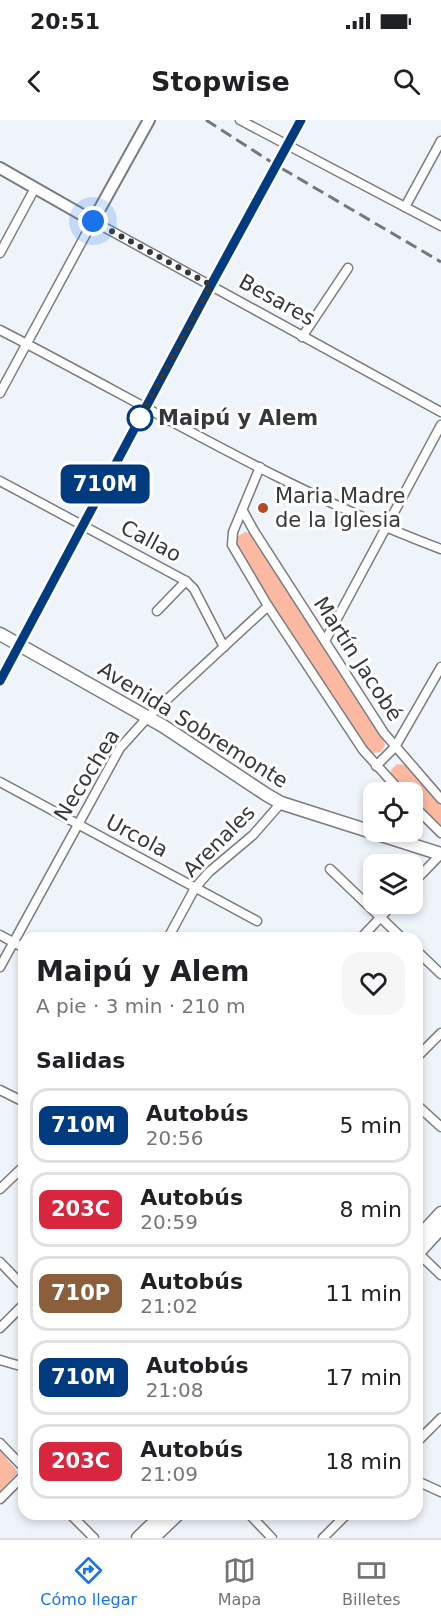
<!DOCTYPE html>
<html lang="es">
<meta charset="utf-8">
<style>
body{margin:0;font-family:"DejaVu Sans",sans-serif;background:#f6f6f6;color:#202124;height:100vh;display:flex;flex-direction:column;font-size:22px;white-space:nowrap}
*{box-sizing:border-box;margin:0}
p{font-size:20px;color:#757577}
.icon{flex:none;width:33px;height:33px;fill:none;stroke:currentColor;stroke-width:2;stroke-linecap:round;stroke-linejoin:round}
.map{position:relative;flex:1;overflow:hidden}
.drawer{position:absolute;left:18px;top:812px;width:405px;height:588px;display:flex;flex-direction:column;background:#fff;border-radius:18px;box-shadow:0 3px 9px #0003}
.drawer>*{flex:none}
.badge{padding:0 12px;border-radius:9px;font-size:21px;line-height:39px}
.buttons{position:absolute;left:363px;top:662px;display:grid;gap:12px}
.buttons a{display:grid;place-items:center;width:60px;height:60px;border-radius:12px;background:#fff;box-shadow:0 3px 9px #0003;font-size:30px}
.you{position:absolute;width:30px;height:30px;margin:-15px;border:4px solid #fff;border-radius:50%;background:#1a73e8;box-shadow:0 0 0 9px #1a73e833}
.map>.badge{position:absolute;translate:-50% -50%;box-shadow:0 0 0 3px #fff}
h2{padding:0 18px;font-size:22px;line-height:54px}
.round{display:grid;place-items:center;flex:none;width:63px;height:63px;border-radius:18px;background:#f6f6f6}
.headline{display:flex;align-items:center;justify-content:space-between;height:102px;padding:0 18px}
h1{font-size:28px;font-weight:700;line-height:45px}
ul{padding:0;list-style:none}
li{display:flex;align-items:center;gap:18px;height:75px;margin:0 12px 9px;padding:0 6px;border:3px solid #e0e0e0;border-radius:18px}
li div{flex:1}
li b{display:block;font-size:22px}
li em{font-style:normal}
li .badge{min-width:66px;font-weight:700;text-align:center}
.status{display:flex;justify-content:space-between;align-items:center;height:42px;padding:0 30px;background:#fff;direction:ltr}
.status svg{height:16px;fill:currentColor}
header{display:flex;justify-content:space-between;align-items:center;height:78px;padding:0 18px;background:#fff;font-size:27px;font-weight:700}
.dock{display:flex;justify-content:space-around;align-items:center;height:84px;border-top:2px solid #e0e0e0;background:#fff;font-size:16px;color:#757577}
.dock a{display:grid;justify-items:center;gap:3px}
.dock .current{color:#1a73e8}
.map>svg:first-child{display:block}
</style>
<div class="status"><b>20:51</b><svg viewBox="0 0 49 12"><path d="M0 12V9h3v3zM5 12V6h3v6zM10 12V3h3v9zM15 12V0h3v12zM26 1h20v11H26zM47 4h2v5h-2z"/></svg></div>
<header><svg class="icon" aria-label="back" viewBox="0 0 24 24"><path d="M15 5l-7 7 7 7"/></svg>Stopwise<svg class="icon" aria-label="search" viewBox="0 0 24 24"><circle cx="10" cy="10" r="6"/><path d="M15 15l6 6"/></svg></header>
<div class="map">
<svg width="441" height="1418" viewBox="0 0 441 1418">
<rect width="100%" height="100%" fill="#eff3fa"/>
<!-- green -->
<g fill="#fcb9a2">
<polygon points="245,412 252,414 383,619 385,625 381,632 373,633 366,628 275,489 236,425 237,417"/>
<polygon points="397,644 405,645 441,684 441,709 413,680 412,672 405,672 391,657 391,650"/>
<polygon points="0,1331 18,1352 0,1372"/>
</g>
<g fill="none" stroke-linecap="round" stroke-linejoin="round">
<!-- minor casing -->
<g stroke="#787c82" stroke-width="11">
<g id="minor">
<polyline points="240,0 441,106"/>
<polyline points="405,87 441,21"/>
<polyline points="0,133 35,68"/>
<path d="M0,210C146,285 288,372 441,429"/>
<polyline points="302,217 348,148"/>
<polyline points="0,273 93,101 441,292"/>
<polyline points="260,347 233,412 232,425 268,486 363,630 401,672"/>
<polyline points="0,361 186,461 194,469 224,527"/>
<polyline points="243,391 254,411 384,613 441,679"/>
<polyline points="157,491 186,461"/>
<polyline points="325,521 441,305"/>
<polyline points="0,561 216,155 301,0"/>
<polyline points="376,646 395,627 441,547"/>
<polyline points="0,662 257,801"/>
<polyline points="412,684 441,713"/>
<polyline points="330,749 402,818"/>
<polyline points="412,764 441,734"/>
<polyline points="0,815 24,828"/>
<polyline points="168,818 195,768 209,752 253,715 281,683"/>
<polyline points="361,818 394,783"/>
<polyline points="417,831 441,854"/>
<polyline points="0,847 120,628 148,597 268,486"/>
<polyline points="417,937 441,913"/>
<polyline points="0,970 24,982"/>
<polyline points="417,985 441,1007"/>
<polyline points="0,1069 24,1046"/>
<polyline points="417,1132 441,1155"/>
<polyline points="0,1142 24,1167"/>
<polyline points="0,1208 24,1184"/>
<polyline points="0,1240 24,1247"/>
<polyline points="417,1322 441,1298"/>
<polyline points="0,1323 24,1348"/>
<polyline points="417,1361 441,1372"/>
<polyline points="0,1379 24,1355"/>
<polyline points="70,1394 94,1418"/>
<polyline points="249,1394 272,1418"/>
<polyline points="323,1418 347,1394"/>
</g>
</g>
<!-- tertiary casing -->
<g stroke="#787c82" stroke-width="14">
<polyline id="tertiary" points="0,48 93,101 149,0"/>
</g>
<!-- secondary casing -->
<g stroke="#787c82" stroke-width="15">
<g id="secondary">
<polyline points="0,514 163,606 267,675 281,683 441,734"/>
<polyline points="417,1119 441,1093"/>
<polyline points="417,1134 441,1108"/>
<polyline points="138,1418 163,1394"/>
<polyline points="153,1418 178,1394"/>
</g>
</g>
<!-- minor -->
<use href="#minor" stroke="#fff" stroke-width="8"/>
<!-- tertiary -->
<use href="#tertiary" stroke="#fff" stroke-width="10"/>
<!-- secondary -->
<use href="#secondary" stroke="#fff" stroke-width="12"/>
<!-- rail -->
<polyline stroke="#74777b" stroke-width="3" stroke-dasharray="12 6" stroke-linecap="butt" points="206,0 276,45 441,142"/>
</g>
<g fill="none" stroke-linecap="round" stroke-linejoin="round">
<!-- line casing -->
<g stroke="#fff" stroke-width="14">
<polyline id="line" points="0,561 211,165 301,0"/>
</g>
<!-- line -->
<use href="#line" stroke="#003b80" stroke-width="9"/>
<!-- walk -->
<polyline stroke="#35373a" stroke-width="6" stroke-dasharray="0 10.8" points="93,101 211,165 140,298"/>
</g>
<!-- markers -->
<circle fill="#fff" stroke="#003b80" stroke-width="3" cx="140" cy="298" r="12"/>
<circle fill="#b24a25" stroke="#fff" stroke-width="2" cx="263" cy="388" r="6"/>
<g text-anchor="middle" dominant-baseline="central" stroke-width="6" stroke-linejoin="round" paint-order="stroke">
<!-- street labels -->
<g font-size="21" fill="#35373a" stroke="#fff">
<text transform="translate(277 180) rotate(29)">Besares</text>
<text transform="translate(151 421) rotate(28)">Callao</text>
<text transform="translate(358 539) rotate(57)">Martín Jacobé</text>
<text transform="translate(193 605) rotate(32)">Avenida Sobremonte</text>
<text transform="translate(87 655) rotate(-58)">Necochea</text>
<text transform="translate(137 716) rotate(28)">Urcola</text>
<text transform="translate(219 721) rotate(-45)">Arenales</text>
</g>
<!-- stop labels -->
<g font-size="21" font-weight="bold" fill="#35373a" stroke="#fff" text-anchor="start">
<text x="158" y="298">Maipú y Alem</text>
</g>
<!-- poi labels -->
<g font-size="21" fill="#35373a" stroke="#fff" text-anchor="start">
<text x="275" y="376">Maria Madre<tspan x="275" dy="24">de la Iglesia</tspan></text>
</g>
</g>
</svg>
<div class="buttons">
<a><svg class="icon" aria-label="locate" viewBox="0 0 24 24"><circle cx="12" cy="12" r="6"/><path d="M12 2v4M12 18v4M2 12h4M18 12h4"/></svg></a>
<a><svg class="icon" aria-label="layers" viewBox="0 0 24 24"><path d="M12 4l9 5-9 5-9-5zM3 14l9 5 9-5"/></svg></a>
</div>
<div class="you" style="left:93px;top:101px"></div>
<b class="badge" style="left:105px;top:364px;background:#003b80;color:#fff">710M</b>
<section class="drawer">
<div class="headline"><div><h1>Maipú y Alem</h1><p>A pie · 3 min · 210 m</p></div><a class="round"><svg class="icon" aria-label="heart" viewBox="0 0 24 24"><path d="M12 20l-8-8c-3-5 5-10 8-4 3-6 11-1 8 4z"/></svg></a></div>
<h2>Salidas</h2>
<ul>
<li><span class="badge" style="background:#003b80;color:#fff">710M</span><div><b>Autobús</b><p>20:56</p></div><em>5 min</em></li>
<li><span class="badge" style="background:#d7263d;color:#fff">203C</span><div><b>Autobús</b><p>20:59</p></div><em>8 min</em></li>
<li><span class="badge" style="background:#8b5e3c;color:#fff">710P</span><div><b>Autobús</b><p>21:02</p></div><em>11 min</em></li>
<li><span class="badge" style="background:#003b80;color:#fff">710M</span><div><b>Autobús</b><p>21:08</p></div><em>17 min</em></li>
<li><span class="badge" style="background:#d7263d;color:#fff">203C</span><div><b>Autobús</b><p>21:09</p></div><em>18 min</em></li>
</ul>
</section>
</div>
<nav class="dock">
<a class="current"><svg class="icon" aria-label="directions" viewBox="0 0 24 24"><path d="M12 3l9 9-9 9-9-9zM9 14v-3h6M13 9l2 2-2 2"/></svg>Cómo llegar</a>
<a><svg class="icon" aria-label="map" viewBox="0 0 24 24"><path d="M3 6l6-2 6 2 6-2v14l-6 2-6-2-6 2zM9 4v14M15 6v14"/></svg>Mapa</a>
<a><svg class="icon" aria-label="tickets" viewBox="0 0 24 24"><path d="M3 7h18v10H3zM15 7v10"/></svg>Billetes</a>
</nav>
